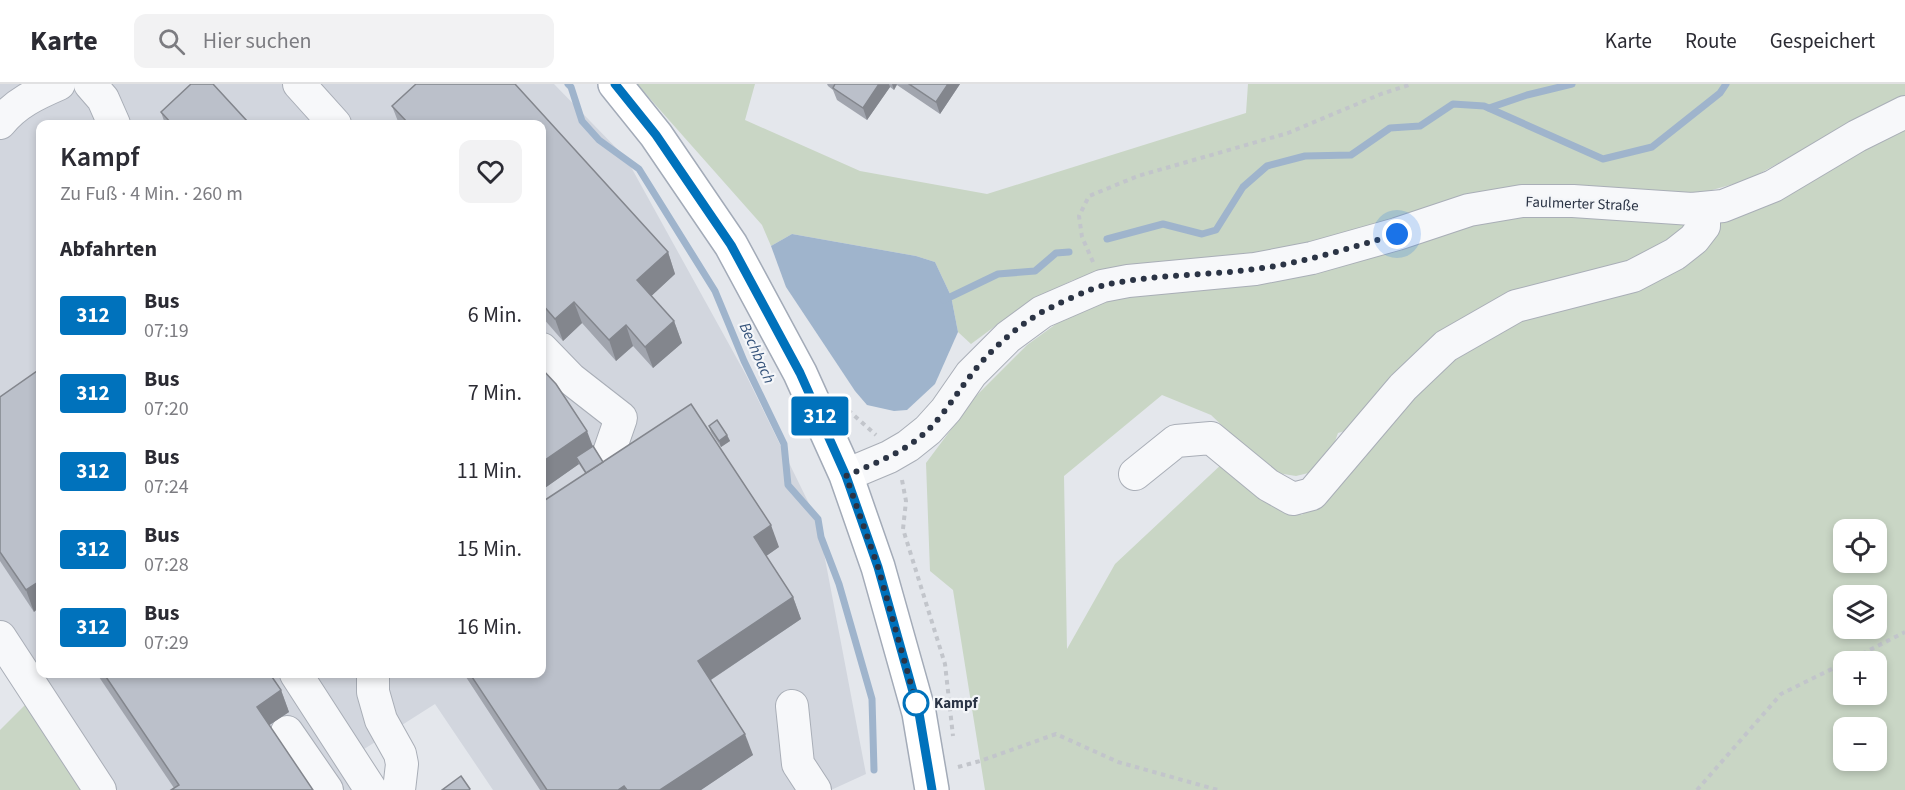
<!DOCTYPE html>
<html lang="de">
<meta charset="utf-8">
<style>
body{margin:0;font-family:"Source Sans 3",sans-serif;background:#f2f2f3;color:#2b2b33;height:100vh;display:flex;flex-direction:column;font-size:22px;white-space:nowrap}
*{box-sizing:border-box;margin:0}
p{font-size:20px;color:#7c7c81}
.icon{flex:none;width:33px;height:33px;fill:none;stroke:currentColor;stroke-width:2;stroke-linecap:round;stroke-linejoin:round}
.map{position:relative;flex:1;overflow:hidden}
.side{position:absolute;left:36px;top:36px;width:510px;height:558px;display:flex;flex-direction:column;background:#fff;border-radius:12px;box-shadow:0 3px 9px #0003}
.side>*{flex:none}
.badge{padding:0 12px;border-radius:4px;font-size:21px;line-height:39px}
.fabs{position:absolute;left:1833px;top:435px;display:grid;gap:12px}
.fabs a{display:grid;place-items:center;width:54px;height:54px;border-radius:12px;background:#fff;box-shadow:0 3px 9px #0003;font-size:30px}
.you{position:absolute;width:30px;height:30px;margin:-15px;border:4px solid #fff;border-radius:50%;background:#1a73e8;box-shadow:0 0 0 9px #1a73e833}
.map>.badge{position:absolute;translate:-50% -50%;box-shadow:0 0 0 3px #fff}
h2{padding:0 24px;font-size:22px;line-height:54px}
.round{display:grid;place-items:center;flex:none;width:63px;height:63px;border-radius:12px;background:#f2f2f3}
.summary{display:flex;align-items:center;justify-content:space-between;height:102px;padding:0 24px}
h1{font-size:28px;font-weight:600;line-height:45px}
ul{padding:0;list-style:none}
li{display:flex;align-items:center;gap:18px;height:78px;padding:0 24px}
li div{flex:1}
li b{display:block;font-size:22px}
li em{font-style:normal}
li .badge{min-width:66px;font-weight:700;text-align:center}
header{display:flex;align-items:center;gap:36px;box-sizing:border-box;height:84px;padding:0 30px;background:#fff;border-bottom:2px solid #e1e1e2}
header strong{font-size:28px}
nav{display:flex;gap:33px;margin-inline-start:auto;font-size:21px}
.search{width:420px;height:54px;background:#f2f2f3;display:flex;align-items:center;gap:15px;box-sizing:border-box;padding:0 21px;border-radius:12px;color:#7c7c81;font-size:22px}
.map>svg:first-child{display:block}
</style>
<header>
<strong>Karte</strong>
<div class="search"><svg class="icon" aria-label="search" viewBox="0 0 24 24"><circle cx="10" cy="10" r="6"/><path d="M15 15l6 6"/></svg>Hier suchen</div>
<nav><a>Karte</a><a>Route</a><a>Gespeichert</a></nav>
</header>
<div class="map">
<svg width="1905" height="706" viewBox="0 0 1905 706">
<rect width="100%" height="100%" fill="#e4e7ec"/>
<!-- built -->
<path fill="#d2d6de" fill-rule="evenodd" d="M0,0H554L626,74L746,291L818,438L866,690L831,706H493L435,620L361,667L382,706H110L0,539ZM40,40H542V590H40Z"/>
<!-- green -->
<g fill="#c9d6c5" fill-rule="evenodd">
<polygon points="637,0 755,0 745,36 860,87 987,110 1246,29 1248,0 1905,0 1905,11 1894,15 1748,96 1705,108 1340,156 1260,171 1132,183 1073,196 1028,218 971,260 958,248 951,212 935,178 916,172 792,150 771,162 762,141"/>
<path d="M1905,36V706H985L953,506L930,487L926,379L976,312L1027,261L1067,232L1115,210L1514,131L1675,133ZM1162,311L1211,331L1271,388L1296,392L1325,385L1338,349L1394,333L1302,431L1271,412L1224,378L1115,480L1067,565L1064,392ZM1844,446H1876V478H1844ZM1844,512H1876V544H1844ZM1844,578H1876V610H1844ZM1844,644H1876V676H1844Z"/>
<polygon points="32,614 92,706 0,706 0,646"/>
</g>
<!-- water -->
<polygon fill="#9fb4cc" points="792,150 916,172 935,178 951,212 958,248 935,300 907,326 894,327 867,321 855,307 786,203 771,162"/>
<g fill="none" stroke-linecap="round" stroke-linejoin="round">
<!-- stream -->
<g stroke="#9fb4cc" stroke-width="7">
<polyline points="568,0 571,3 582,37 599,56 639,85 715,207 744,277 784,360 788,401 818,435 821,453 839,500 872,615 874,686"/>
<polyline points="1489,24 1527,11 1572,0"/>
<polyline points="1107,155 1163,140 1202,150 1216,146 1243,103 1267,82 1305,72 1351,71 1390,44 1420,42 1453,20 1484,22 1603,75 1652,63 1720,9 1726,0"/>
<polyline points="944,216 998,190 1035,187 1056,169 1069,168"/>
</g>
<!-- minor casing -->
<g stroke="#a9aeb7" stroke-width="34">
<g id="minor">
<polyline points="90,0 103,15 114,40"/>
<polyline points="299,0 335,40"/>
<path d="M0,39C16,19 36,10 59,0"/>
<polyline points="542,265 571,295 621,334 604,383"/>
<polyline points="1135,390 1176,357 1211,354 1268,401 1293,415 1312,410 1403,303 1446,262 1516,222 1633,192 1675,170 1694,155 1704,142 1704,124"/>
<polyline points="846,391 889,373 908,362 928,346 946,326 971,290 1008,253 1042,228 1102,202 1128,197 1255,185 1312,174 1397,150 1469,126 1522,117 1573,117 1692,125 1723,122 1773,102 1857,52 1905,28"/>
<polyline points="0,553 100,706"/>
<polyline points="296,590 371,706"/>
<polyline points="373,590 373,608 381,636 400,670 402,680 399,706"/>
<polyline points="792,622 798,680 815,706"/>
<polyline points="287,648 327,706"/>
</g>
</g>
<!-- major casing -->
<g stroke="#a3abb8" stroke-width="36">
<polyline id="major" points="615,0 656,51 731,161 800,289 846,391 878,483 919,629 932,706"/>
</g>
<!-- path -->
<g stroke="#c2c5cb" stroke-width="4" stroke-dasharray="4.5 4.5" stroke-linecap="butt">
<polyline points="1093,178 1082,153 1079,132 1089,112 1138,92 1288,49 1381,10 1412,0"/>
<polyline points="848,326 876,351"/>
<polyline points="902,396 906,417 903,445 945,580 953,652"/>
<polyline points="1846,578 1905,548"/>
<polyline points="958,683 980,677 1056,650 1118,678 1218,706"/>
<polyline points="1697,706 1781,610 1844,579"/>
</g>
<!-- minor -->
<use href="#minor" stroke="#f7f8fa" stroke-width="32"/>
<!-- major -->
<use href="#major" stroke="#fff" stroke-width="33"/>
</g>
<!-- wall -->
<g fill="#a1a5ae">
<polygon points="416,0 515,0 668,168 675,190 651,212 674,237 682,259 653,284 633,262 616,277 582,239 563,257 542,233 542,40 399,40 392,22"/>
<polygon points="827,0 960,0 940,30 897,1 894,6 890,3 867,36 837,16 833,6 828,2"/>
<polygon points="161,28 248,40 165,40"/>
<polygon points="542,285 603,378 779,463 766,472 793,513 801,535 711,596 753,671 701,706 540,706 464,590 542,590 585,389 579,380 542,406"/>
<polygon points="0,313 34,528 0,477"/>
<polygon points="709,342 727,351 730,357 721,363 711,348"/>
<polygon points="97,590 270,590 281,606 289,628 174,704"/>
</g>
<!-- shaded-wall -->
<g fill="#83868d">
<polygon points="879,0 889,0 890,3 867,36 863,24"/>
<polygon points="892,0 897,0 894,6"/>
<polygon points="948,0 960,0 940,30 936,18"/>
<polygon points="668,168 675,190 645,218 637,196"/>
<polygon points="574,218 582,239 563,257 555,235"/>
<polygon points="674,237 682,259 653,284 645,263"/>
<polygon points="626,241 633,262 616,277 609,256"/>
<polygon points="587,347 595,368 576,373 579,380 542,406 542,378"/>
<polygon points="727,351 730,357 721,363 719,357"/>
<polygon points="771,441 779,463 762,475 754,453"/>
<polygon points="40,497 40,523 34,528 26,506"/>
<polygon points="793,513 801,535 706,599 698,577"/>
<polygon points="281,606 289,628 265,644 257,623"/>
<polygon points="745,650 753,671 701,706 660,706"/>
<polygon points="624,702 626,706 618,706"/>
</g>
<!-- building -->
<g fill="#bbc0ca" stroke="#83868d" stroke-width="1.5">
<polygon points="191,0 213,0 247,37 243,40 172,40 161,28"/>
<polygon points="416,0 515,0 668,168 637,196 674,237 645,263 626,241 609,256 574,218 555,235 542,220 542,40 409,40 392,22"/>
<polygon points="835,0 879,0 863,24 833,4"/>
<polygon points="909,0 948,0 936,18"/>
<polygon points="40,285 40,497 26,506 0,468 0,313"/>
<polygon points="542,285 556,300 587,347 542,378"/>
<polygon points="691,320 771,441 754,453 793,513 698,577 745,650 660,706 627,706 624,702 618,706 547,706 470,590 542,590 542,418"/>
<polygon points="717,336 727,351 719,357 709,342"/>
<polygon points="593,362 603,378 586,389 576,373"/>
<polygon points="104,590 270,590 281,606 257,623 313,706 171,706 179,701"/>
<polygon points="461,692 470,705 469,706 442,706"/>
</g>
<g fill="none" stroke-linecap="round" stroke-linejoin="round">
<!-- line casing -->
<g stroke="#fff" stroke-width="14">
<polyline id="line" points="615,0 656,51 731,161 800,289 846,392 878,483 919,629 932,706"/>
</g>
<!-- line -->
<use href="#line" stroke="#0072bc" stroke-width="9"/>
<!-- walk -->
<path stroke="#2b3445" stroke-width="6" stroke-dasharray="0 10.8" d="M916,619L919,629L878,483L846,392C875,379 906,368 929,345C945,329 957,309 971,291C989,267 1016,243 1042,228C1058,220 1088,205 1105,201C1154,190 1206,192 1255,185C1303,179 1350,164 1397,150"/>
</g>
<!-- markers -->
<circle fill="#fff" stroke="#0072bc" stroke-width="3" cx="916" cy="619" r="12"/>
<g text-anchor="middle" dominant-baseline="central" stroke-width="4.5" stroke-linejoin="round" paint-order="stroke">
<!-- street labels -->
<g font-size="15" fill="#2b3445" stroke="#f4f6f9">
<text transform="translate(1582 120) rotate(2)">Faulmerter Straße</text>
</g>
<!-- stop labels -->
<g font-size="15" font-weight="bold" fill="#2b3445" stroke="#f4f6f9" text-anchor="start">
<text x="934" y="619">Kampf</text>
</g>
<!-- water labels -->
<g font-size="16" font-style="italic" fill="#34527a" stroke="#f4f6f9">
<text transform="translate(757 269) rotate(66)">Bechbach</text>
</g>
</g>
</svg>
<div class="fabs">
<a><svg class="icon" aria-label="locate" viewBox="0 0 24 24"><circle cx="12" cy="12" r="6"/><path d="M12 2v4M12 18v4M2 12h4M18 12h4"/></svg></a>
<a><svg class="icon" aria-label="layers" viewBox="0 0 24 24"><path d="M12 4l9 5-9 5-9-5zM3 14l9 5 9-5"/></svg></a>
<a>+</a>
<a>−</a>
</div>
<div class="you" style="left:1397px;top:150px"></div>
<b class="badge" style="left:820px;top:332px;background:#0072bc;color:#fff">312</b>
<section class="side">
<div class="summary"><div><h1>Kampf</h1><p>Zu Fuß · 4 Min. · 260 m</p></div><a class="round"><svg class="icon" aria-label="heart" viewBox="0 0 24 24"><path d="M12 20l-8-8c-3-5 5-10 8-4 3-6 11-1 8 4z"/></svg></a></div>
<h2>Abfahrten</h2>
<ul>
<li><span class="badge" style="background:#0072bc;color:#fff">312</span><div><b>Bus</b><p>07:19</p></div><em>6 Min.</em></li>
<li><span class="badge" style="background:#0072bc;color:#fff">312</span><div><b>Bus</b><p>07:20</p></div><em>7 Min.</em></li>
<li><span class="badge" style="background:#0072bc;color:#fff">312</span><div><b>Bus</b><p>07:24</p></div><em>11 Min.</em></li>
<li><span class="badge" style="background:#0072bc;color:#fff">312</span><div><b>Bus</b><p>07:28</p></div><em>15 Min.</em></li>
<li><span class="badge" style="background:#0072bc;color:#fff">312</span><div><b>Bus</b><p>07:29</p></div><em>16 Min.</em></li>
</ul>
</section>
</div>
